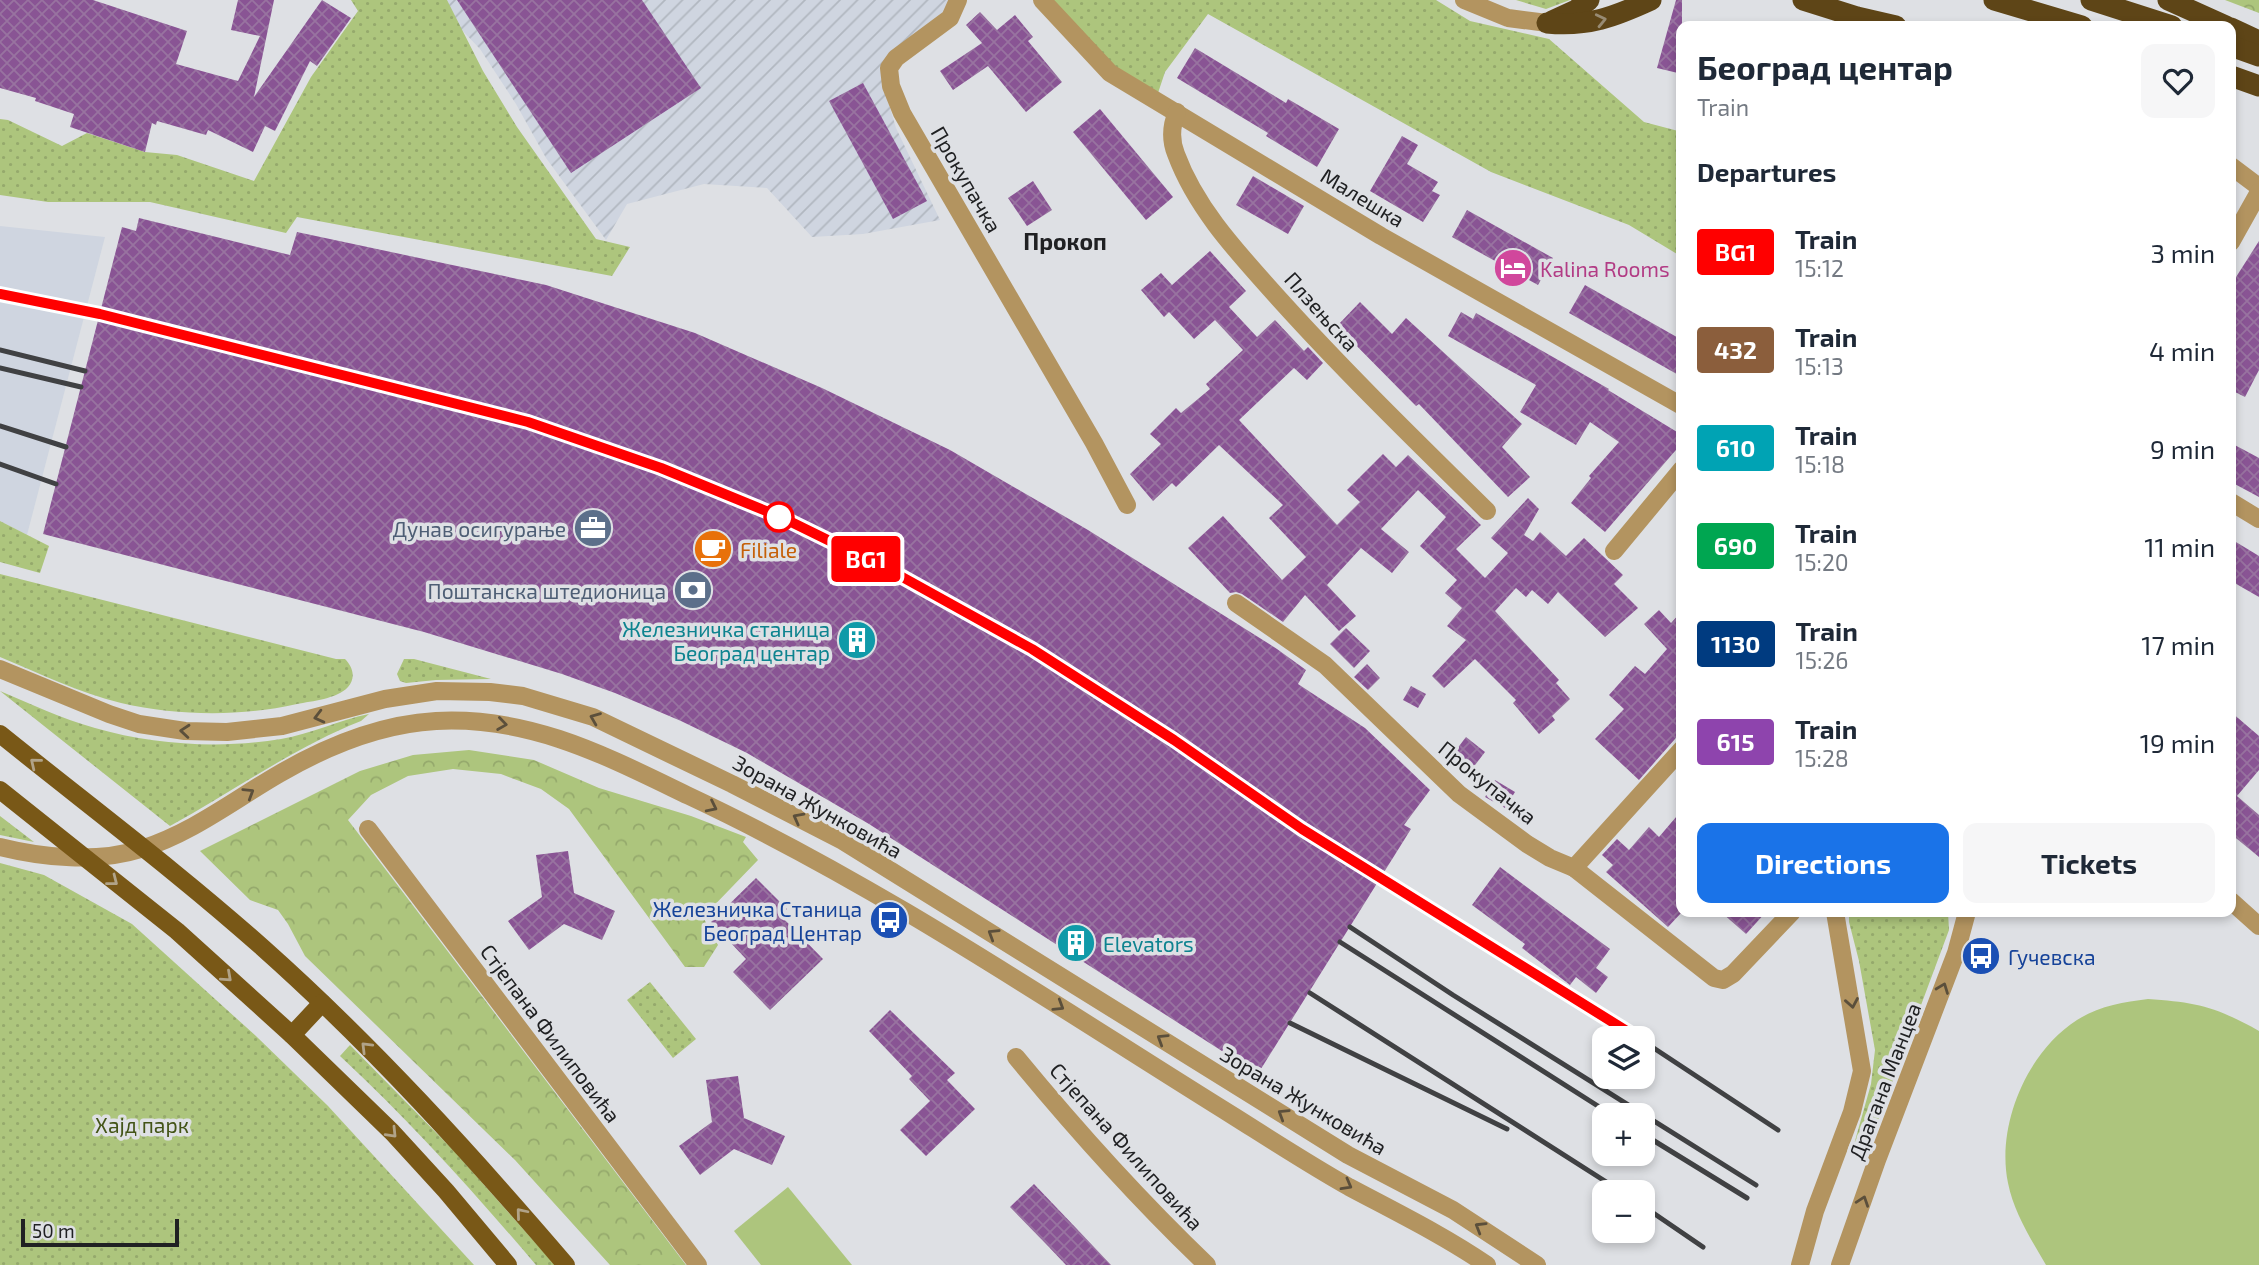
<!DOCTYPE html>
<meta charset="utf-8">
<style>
body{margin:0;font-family:"Exo 2",sans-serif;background:#f6f6f7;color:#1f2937;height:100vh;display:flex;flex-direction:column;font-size:26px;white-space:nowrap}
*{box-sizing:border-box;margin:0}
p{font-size:23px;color:#747a83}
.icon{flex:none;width:38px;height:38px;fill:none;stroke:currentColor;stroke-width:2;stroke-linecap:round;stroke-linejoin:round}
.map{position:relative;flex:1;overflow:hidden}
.drawer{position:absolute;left:1676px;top:21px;width:560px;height:896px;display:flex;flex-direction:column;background:#fff;border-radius:14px;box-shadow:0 4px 10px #0003}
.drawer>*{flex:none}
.badge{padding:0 14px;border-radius:5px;font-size:24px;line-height:46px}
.tools{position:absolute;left:1592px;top:1026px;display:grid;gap:14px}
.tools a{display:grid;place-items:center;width:63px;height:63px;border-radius:14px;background:#fff;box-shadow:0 4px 10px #0003;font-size:35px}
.scale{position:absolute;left:21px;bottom:18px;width:158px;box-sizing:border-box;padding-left:7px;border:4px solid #202123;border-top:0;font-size:19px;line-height:24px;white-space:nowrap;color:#202123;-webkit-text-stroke:5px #dee0e4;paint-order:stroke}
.map>.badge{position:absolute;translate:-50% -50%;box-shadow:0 0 0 4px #fff}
h2{padding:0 21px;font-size:26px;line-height:63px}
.round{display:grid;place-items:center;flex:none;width:74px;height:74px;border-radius:14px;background:#f6f6f7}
.summary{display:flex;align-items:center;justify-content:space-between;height:119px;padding:0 21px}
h1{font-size:33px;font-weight:700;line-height:52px}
.cta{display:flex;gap:14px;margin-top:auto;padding:14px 21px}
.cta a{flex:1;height:80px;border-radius:14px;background:#1a73e8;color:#fff;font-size:28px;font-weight:700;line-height:80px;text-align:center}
.cta a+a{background:#f6f6f7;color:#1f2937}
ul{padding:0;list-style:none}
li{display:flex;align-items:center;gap:21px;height:98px;padding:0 21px}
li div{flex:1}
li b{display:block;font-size:26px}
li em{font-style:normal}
li .badge{min-width:77px;font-weight:700;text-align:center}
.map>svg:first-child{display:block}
</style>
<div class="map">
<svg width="2259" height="1265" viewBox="0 0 2259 1265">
<defs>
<pattern id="industrial-furrows" width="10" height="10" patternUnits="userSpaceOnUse" patternTransform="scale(1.75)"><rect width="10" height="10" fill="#cfd5e0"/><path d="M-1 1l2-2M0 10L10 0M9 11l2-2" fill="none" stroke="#b1b7c0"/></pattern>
<pattern id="grass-dots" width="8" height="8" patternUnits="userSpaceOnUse" patternTransform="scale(1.75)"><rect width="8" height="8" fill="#adc57d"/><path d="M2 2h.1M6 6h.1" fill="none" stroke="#95a96c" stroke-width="1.8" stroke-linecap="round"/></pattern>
<pattern id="forest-crowns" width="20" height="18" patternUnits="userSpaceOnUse" patternTransform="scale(1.75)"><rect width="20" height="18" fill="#adc57d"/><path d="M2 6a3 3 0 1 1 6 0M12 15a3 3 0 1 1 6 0" fill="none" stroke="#95a96c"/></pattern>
<pattern id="building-cross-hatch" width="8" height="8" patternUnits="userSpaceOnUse" patternTransform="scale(1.75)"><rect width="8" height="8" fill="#895494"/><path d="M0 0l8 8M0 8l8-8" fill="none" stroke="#9873a0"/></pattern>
</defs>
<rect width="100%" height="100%" fill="#dee0e4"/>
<!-- industrial -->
<polygon fill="url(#industrial-furrows)" points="433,0 958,0 896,58 888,101 896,128 940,220 863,234 812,237 767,188 704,184 627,204 606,240 546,158 516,104 480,49"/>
<!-- built -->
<polygon fill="#cfd5e0" points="0,226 105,237 27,535 0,521"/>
<!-- grass -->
<g fill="url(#grass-dots)">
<polygon points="351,0 447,0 483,71 517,127 596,239 630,247 612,276 297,217 286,233 150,202 48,202 0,195 0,119 8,120 62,146 87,133 145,152 177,155 254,181 311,77 358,11"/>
<polygon points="1036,0 1436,0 1470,21 1549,39 1644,122 1682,132 1682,257 1629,225 1491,172 1208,14 1165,72 1155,102"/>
<polygon points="1516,0 1570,0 1546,9"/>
<polygon points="0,521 49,546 40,573 0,562"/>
<path d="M0,574L336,659H345C353,667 356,678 348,687C337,699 312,701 297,704C239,717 179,716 121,703C79,693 39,673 0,657Z"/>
<polygon points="404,659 414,659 491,679 436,680 406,683 400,681 397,674"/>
<path d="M0,691C31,704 62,719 95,728C154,745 221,749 281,739C311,734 339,720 369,714L361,721C293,748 234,791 170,826Z"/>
<polygon points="0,816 34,842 0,835"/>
<polygon points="0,863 44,875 132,924 257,1037 328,1106 474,1265 0,1265"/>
<polygon points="1849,912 1948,912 1949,930 1863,1161 1851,1155 1871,1084 1875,1050 1859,961 1849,922"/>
<polygon points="650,982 696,1039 673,1058 627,1000"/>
<path d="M350,1045L454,1151L555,1265H536C474,1192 410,1121 340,1056Z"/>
</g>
<!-- forest -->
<g fill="url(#forest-crowns)">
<polygon points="2225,0 2259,0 2259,13"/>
<polygon points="469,750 534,760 599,788 691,816 746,837 743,842 758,860 703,917 718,945 704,967 685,967 569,809 541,789 501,774 453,769 408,776 371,795 348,820 686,1265 610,1265 515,1160 305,956 288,924 278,910 250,900 200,851 360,771 413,755"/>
</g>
<!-- pitch -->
<g fill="#adc57d">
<path d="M2148,999C2195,1002 2217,1007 2259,1031V1265H2046C2031,1239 2014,1213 2008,1183C1996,1125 2027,1052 2077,1020C2099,1006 2123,1002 2148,999Z"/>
<polygon points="788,1187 852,1265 761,1265 734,1231"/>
</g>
<!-- building -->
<g fill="url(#building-cross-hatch)">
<polygon points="0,0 93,0 187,31 176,64 238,81 260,36 231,30 238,0 274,0 254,97 322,0 351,18 317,66 310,61 275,131 265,126 253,152 208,130 206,135 157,121 156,125 152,123 145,152 70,127 74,114 35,101 36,98 0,88"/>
<polygon points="457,0 642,0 701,88 571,173"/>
<polygon points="1676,0 1682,0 1682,74 1657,68"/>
<polygon points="980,12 997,30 1015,15 1033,37 1028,41 1062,82 1026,112 988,66 953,90 940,71 982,43 966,25"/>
<polygon points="1195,48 1286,103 1288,99 1339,129 1317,167 1266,136 1268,133 1177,78"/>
<polygon points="863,83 927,201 893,219 829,101"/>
<polygon points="1100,109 1173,197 1146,220 1073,132"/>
<polygon points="1402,136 1418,145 1407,164 1438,182 1432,191 1440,195 1423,222 1370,191"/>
<polygon points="1253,176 1304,206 1288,234 1236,205"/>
<polygon points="1033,181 1052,210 1027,226 1008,198"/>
<polygon points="1467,210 1553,258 1538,285 1452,237"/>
<polygon points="139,218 290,255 297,232 546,285 695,333 822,388 950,450 1088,530 1277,649 1306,670 1298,684 1365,728 1430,790 1404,825 1411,829 1259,1072 1225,1053 869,824 747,753 681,721 615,693 562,674 424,632 43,534 122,227 136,231"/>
<polygon points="2259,241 2259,370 2245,397 2231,390 2231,285"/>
<polygon points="1210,251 1246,291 1229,307 1257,337 1275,320 1304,351 1308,347 1323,363 1307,380 1294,368 1239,420 1337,525 1360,502 1347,490 1383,454 1396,467 1408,455 1481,525 1456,549 1485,578 1508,553 1491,538 1528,498 1539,509 1524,535 1533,541 1540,532 1566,556 1584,538 1623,575 1614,584 1638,608 1605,637 1558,592 1548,604 1532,590 1526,597 1516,588 1495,611 1559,680 1556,683 1570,699 1552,716 1555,720 1539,734 1513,703 1516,700 1475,659 1444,688 1432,676 1466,640 1447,626 1462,608 1445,593 1457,580 1420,546 1446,517 1418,490 1381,529 1409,552 1392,573 1361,548 1327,585 1356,616 1339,631 1305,595 1283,622 1242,594 1236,592 1230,593 1188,548 1223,516 1282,580 1306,557 1269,518 1283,505 1219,445 1176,487 1172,483 1153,501 1130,474 1161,444 1150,434 1176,408 1181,413 1210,389 1206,384 1243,350 1215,320 1194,339 1169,312 1164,317 1141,290 1161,273 1172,285"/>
<polygon points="1585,285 1682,340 1682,377 1569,313"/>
<polygon points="1360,302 1392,334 1406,318 1522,424 1502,447 1530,477 1508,497 1419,404 1416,406 1337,326"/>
<polygon points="1461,312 1473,319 1476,313 1609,389 1608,390 1682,435 1682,443 1605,532 1571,503 1591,478 1589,476 1619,442 1590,422 1576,445 1520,412 1536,385 1448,336"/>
<polygon points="2231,443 2259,458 2259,497 2231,482"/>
<polygon points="2231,539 2259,556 2259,597 2231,581"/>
<polygon points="1659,610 1671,623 1682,611 1682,731 1639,780 1595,739 1624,709 1609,695 1635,666 1645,674 1667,649 1644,624"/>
<polygon points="1346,628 1370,651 1354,668 1330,644"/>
<polygon points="1367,664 1380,678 1368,690 1354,677"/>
<polygon points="1411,686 1426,694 1418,708 1403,700"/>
<polygon points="2231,712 2259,736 2259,770 2237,796 2259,815 2259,857 2231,834"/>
<polygon points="1466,737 1485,752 1469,773 1450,758"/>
<polygon points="1495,780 1515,792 1505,808 1485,797"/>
<polygon points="1682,810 1682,912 1668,927 1606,872 1613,865 1602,855 1617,839 1629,850 1649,827 1659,837"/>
<polygon points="568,851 574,893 615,911 602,940 564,924 529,950 508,921 542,897 536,855"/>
<polygon points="1500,867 1610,949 1596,968 1608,977 1596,993 1576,977 1570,985 1522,948 1525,944 1472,905"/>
<polygon points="756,878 787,909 780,915 823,959 770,1010 733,972 746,959 711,922"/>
<polygon points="1721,912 1766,912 1746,934"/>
<polygon points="890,1010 955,1073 947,1080 975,1109 926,1156 900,1130 930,1101 909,1079 912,1076 869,1031"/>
<polygon points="738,1076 744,1118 785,1136 772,1165 734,1149 700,1175 679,1146 712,1122 706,1080"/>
<polygon points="1034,1184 1076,1228 1111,1265 1066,1265 1047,1245 1010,1207"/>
</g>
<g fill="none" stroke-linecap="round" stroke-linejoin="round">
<!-- minor -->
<g stroke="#b39460" stroke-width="18">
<polyline points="958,0 950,18 896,58 889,68 891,86 902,113 1094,443 1127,505"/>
<polyline points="1042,0 1110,73 1381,236 1682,406"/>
<polyline points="1464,0 1508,18 1547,23"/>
<path d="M1177,112C1171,126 1170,139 1176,154C1197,211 1241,256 1281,301C1347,374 1417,442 1487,511"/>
<polyline points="2231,166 2259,187"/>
<polyline points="2231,242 2259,192"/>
<polyline points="2231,502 2259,519"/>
<polyline points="1614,551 1682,469"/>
<polyline points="1236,603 1325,665 1459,794 1527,844 1550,858 1574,868 1714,978 1723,980 1733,974 1792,912"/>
<polyline points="0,669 109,714 139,724 185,731 227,732 282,726 385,699 437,691 490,692 523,696 593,717 732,784 843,841 1348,1155 1453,1210 1537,1265"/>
<polyline points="368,829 698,1265"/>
<path d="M0,847C44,858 97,863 141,849C192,833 234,800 279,774C327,746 381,724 436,721C531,716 606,756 689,796C881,886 1056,1006 1235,1117C1273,1141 1310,1165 1349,1187C1396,1212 1443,1235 1487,1265"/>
<polyline points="1574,868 1682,749"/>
<polyline points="2231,901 2259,926"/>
<path d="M1016,1057C1076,1130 1138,1199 1207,1265"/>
<polyline points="1800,1265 1815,1211 1852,1112 1862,1071 1835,912"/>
<polyline points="1840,1265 1877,1160 1956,953 1967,912"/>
</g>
<!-- major -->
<g stroke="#795817" stroke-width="18">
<path d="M0,734C88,805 179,873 263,948C372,1045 471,1154 566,1265"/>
<polyline points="0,790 177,931 292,1035 392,1132 446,1191 508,1265"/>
<polyline points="292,1035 322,1003"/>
</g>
<!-- highway -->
<g stroke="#5e4517" stroke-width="21">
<polyline points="1803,0 1857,17 1896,26"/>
<polyline points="1994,0 2082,26"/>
<polyline points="2091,0 2172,26"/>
<polyline points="2168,0 2226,26"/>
<polyline points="1552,21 1576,10 1589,0"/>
<path d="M1547,23C1588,27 1614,17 1651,0"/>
<polyline points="2231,28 2259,41"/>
<polyline points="2231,46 2259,56"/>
<polyline points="2231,76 2259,86"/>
</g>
<!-- rail -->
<g stroke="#404143" stroke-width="5">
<polyline points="0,294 100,314"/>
<polyline points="0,350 85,371"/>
<polyline points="0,368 81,387"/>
<polyline points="0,426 66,447"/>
<polyline points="0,464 56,484"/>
<polyline points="1380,878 1638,1038"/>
<polyline points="1350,927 1453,995 1756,1185"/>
<polyline points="1340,942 1612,1115"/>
<polyline points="1310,993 1622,1192"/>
<polyline points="1290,1023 1507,1129"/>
<polyline points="1643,1041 1778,1130"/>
<polyline points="1643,1134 1747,1198"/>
<polyline points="1643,1206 1703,1247"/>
</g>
</g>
<!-- one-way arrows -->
<defs><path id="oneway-chevron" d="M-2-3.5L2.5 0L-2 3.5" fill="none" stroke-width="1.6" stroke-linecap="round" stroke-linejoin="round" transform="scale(1.75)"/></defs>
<use stroke="#988b73" href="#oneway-chevron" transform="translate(1601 20) rotate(-13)"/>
<g stroke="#5b4f3b">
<use href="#oneway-chevron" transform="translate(319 717) rotate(166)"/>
<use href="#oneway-chevron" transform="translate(595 718) rotate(-158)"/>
<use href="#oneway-chevron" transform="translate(502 724) rotate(8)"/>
<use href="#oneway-chevron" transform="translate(185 731) rotate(-175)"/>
<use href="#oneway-chevron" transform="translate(249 793) rotate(-32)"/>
<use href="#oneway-chevron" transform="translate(712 807) rotate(26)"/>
<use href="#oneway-chevron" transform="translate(798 818) rotate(-152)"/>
<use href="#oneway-chevron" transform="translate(993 934) rotate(-148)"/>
<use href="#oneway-chevron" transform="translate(1943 988) rotate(-69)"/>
<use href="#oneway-chevron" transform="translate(1852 1003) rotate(80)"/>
<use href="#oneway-chevron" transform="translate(1059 1006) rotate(32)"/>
<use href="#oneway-chevron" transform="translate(1162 1039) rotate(-148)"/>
<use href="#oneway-chevron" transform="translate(1283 1114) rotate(-148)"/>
<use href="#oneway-chevron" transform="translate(1347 1185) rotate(29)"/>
<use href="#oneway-chevron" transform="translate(1863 1201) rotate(-71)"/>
<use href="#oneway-chevron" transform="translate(1480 1227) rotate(-149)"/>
</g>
<g stroke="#b1a388">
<use href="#oneway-chevron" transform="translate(35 763) rotate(-141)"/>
<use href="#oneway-chevron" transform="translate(113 881) rotate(38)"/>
<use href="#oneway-chevron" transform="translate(227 977) rotate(42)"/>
<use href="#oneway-chevron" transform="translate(366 1047) rotate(-135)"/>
<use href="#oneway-chevron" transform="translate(392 1133) rotate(46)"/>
<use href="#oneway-chevron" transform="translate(521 1213) rotate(-130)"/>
</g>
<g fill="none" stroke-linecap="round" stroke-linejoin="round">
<!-- line casing -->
<g stroke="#fff" stroke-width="16">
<polyline id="line" points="0,294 100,314 528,422 661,468 783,518 895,573 1032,649 1174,740 1302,829 1638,1038"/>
</g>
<!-- line -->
<use href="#line" stroke="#f00" stroke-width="10"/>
</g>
<!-- icons -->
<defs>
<g id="hotel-disc" transform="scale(2.0125)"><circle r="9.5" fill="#d1479c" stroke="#dee0e4"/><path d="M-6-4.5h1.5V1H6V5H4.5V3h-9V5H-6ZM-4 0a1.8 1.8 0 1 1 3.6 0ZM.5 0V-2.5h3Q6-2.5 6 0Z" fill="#fff"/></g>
<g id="office-disc" transform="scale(2.0125)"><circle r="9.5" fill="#5c6f8a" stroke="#dee0e4"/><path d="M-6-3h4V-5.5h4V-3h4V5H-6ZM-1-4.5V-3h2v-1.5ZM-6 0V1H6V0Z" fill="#fff"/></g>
<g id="cafe-disc" transform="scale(2.0125)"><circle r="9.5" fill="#e8710a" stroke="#dee0e4"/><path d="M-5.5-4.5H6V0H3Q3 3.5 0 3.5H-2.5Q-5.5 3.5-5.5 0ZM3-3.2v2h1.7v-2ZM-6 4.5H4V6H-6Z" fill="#fff"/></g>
<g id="bank-disc" transform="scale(2.0125)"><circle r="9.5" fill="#5c6f8a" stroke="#dee0e4"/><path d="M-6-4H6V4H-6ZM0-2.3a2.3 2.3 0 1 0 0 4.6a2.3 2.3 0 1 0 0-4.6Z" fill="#fff"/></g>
<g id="building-disc" transform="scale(2.0125)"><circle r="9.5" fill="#0f9aa8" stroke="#dee0e4"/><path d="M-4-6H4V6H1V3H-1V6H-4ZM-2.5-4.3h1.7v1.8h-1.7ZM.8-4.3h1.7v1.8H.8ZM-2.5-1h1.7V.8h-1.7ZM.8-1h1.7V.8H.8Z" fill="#fff"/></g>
<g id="bus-disc" transform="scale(2.0125)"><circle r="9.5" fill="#1a4fb4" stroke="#dee0e4"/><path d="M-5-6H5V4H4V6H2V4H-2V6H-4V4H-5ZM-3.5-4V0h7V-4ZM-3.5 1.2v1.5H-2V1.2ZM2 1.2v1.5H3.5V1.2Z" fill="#fff"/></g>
</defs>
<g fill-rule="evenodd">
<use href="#hotel-disc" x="1513" y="268"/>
<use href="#office-disc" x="593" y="528"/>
<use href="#cafe-disc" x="713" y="549"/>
<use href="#bank-disc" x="693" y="590"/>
<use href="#building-disc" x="857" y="640"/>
<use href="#bus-disc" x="889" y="920"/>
<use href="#building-disc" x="1076" y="943"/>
<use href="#bus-disc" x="1981" y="956"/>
</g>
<!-- markers -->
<circle fill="#fff" stroke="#f00" stroke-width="3.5" cx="779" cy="517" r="14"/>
<g text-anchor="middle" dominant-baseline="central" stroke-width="7" stroke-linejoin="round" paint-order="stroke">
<!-- street labels -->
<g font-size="21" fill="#202123" stroke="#dee0e4">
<text transform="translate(967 179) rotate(60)">Прокупачка</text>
<text transform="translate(1363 197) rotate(31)">Малешка</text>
<text transform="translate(1322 311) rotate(48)">Плзењска</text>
<text transform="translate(1488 782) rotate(39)">Прокупачка</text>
<text transform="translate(818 806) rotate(29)">Зорана Жунковића</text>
<text transform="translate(551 1033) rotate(53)">Стјепана Филиповића</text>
<text transform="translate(1884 1081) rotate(-69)">Драгана Манцеа</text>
<text transform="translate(1304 1100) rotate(31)">Зорана Жунковића</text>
<text transform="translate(1127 1146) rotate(48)">Стјепана Филиповића</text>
</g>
<!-- hotel labels -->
<g font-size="21" fill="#b23c85" stroke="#dee0e4" text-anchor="start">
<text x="1540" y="268">Kalina Rooms</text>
</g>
<!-- service labels -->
<g font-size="21" fill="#4e5e75" stroke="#dee0e4" text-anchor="end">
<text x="566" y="528">Дунав осигурање</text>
<text x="666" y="590">Поштанска штедионица</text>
</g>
<!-- food labels -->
<g font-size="21" fill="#c56008" stroke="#dee0e4" text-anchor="start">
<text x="740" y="549">Filiale</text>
</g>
<!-- culture labels -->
<g font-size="21" fill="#0d838f" stroke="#dee0e4" text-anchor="end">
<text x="830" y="628">Железничка станица<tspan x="830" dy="24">Београд центар</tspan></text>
<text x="1103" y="943" text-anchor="start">Elevators</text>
</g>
<!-- transit labels -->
<g font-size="21" fill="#164399" stroke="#dee0e4" text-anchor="end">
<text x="862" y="908">Железничка Станица<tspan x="862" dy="24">Београд Центар</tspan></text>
<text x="2008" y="956" text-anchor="start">Гучевска</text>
</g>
<!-- park labels -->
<g font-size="21" fill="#435417" stroke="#dee0e4">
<text x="142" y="1124">Хајд парк</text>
</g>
<!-- neighbourhood labels -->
<g font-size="23" font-weight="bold" fill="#202123" stroke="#dee0e4">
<text x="1065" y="241">Прокоп</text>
</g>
</g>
</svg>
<div class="tools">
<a><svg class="icon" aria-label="layers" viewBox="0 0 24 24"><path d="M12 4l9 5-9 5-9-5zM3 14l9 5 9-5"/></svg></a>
<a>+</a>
<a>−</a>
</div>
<div class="scale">50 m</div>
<b class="badge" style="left:866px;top:559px;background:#f00;color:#fff">BG1</b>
<section class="drawer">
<div class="summary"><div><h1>Београд центар</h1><p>Train</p></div><a class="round"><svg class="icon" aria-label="heart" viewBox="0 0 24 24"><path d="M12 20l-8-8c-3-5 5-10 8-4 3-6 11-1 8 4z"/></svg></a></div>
<h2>Departures</h2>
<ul>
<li><span class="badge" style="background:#f00;color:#fff">BG1</span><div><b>Train</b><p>15:12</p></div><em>3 min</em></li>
<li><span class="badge" style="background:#8b5e3c;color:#fff">432</span><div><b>Train</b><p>15:13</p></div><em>4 min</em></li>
<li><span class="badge" style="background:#00a3b4;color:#fff">610</span><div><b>Train</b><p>15:18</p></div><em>9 min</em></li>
<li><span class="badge" style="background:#00a651;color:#fff">690</span><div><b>Train</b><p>15:20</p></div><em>11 min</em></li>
<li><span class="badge" style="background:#003b80;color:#fff">1130</span><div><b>Train</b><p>15:26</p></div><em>17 min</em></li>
<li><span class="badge" style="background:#8e44ad;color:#fff">615</span><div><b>Train</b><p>15:28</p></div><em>19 min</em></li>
</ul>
<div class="cta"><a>Directions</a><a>Tickets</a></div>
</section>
</div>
